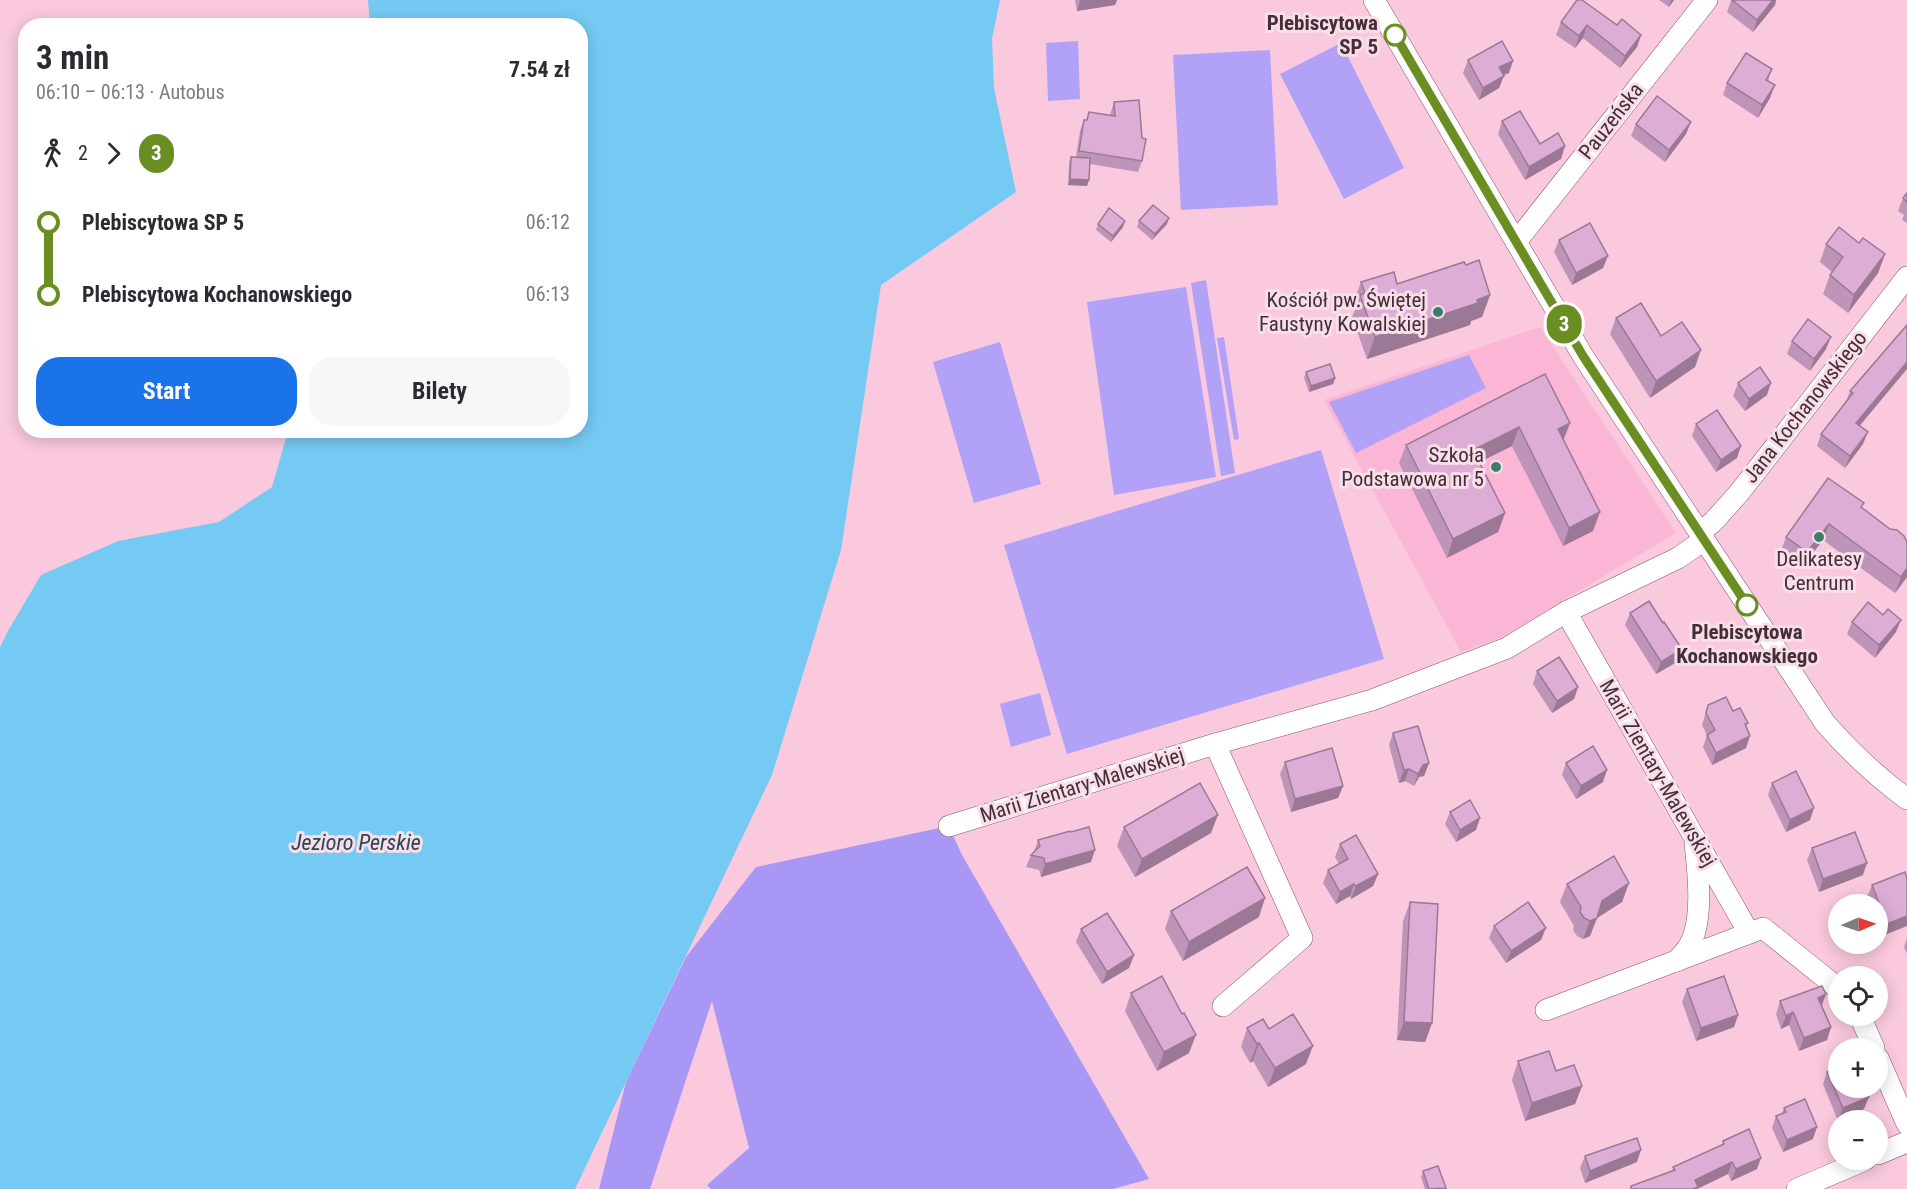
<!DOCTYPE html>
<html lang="pl">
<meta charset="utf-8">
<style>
body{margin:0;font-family:"Roboto Condensed",sans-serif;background:#f7f7f7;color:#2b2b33;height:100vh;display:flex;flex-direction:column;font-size:22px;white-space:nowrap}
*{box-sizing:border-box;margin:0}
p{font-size:20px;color:#7c7c81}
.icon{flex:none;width:33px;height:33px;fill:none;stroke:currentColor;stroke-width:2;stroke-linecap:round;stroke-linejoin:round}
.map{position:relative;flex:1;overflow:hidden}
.details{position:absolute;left:18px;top:18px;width:570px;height:420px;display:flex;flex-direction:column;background:#fff;border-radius:24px;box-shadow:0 3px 15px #0003}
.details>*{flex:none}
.badge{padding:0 12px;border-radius:20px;font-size:21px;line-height:39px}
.needle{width:39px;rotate:88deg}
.fabs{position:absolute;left:1828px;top:894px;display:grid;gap:12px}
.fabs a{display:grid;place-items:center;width:60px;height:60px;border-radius:50%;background:#fff;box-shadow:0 3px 15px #0003;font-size:30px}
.map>.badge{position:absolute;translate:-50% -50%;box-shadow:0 0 0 3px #fff}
.legs{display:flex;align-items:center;gap:9px;height:66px;padding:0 18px;font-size:20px}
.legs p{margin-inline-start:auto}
.headline{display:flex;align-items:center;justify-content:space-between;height:102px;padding:0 18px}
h1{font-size:33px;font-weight:700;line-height:45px}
.action{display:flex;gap:12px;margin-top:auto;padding:12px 18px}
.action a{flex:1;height:69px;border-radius:24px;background:#1a73e8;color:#fff;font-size:24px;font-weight:700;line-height:69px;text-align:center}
.action a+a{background:#f7f7f7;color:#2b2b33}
ul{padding:0 18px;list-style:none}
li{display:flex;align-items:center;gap:21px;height:72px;font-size:22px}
li i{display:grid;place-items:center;width:9px;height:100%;margin:0 8px;background:currentColor}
li i::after{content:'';width:15px;height:15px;margin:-8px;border:4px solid;border-radius:50%;background:#fff}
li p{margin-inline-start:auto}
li:first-child i{background:linear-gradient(#0000 50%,currentColor 0)}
li:last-child i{background:linear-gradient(currentColor 50%,#0000 0)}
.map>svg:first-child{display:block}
</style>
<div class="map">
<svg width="1907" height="1189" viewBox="0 0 1907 1189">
<rect width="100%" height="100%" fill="#fac9de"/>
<!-- built -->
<polygon fill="#fab6d4" points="1540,327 1676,533 1502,637 1461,652 1324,400"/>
<!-- green -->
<g fill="#b1a2f8">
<polygon points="1078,41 1080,99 1048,101 1046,43"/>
<polygon points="1341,43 1404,168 1344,199 1280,74"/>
<polygon points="1270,50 1278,205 1181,210 1173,55"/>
<polygon points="1206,280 1235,473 1221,476 1191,283"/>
<polygon points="1186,287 1216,477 1114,495 1087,302"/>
<polygon points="1224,337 1239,439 1234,440 1217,338"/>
<polygon points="1000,342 1041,484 974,503 933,362"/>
<polygon points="1469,355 1486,388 1356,453 1329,402"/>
<polygon points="1321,450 1384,659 1067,754 1004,545"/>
<polygon points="1040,693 1051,735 1011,747 1000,704"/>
</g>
<!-- forest -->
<polygon fill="#a897f5" points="949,826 962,855 1149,1179 1113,1189 711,1189 707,1185 749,1148 712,1001 650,1189 599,1189 626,1082 686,957 756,867"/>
<!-- water -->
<polygon fill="#75caf3" points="368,0 1000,0 992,39 994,88 1016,192 881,285 841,550 772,775 575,1189 0,1189 0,647 8,631 41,575 118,541 219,522 272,487 288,431 580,430 580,26 370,25"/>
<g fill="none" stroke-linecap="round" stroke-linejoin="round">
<!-- street casing -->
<g stroke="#89546c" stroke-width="22">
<g id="street">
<path d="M1374,0L1583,356L1825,723C1851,753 1876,776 1907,799"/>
<polyline points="1516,242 1707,0"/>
<polyline points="1699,533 1713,522 1739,493 1907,277"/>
<polyline points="1566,612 1749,933"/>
<polyline points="1215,744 1302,938 1223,1006"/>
<polyline points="949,826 1215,744 1372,700 1507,648 1566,612 1678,558 1704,540"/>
<path d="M1677,961C1681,956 1686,951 1689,946C1704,921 1698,871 1695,843"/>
<polyline points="1546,1010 1763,928 1839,989"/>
<polyline points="1860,1016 1874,1048"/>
<polyline points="1878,1058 1907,1124"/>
<polyline points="1878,1154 1907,1142"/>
<polyline points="1797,1189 1865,1160"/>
</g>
</g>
<!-- street -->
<use href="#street" stroke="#fff" stroke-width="21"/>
</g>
<!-- wall -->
<g fill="#be95b8">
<polygon points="1075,0 1117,0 1115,5 1077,11"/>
<polygon points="1659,0 1674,0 1669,7"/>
<polygon points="1731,0 1776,0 1775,5 1753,32 1727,12"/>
<polygon points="1561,22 1617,25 1641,35 1637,47 1620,68 1583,38 1575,48 1556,35"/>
<polygon points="1468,60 1509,73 1503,75 1499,88 1479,100 1463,73"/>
<polygon points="1772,69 1768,81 1770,98 1758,118 1723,95 1727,83"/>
<polygon points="1114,102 1142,161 1138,172 1090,164 1089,180 1087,186 1068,185 1069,163 1071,157 1076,157 1080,131 1084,120 1086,120 1089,112 1110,115"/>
<polygon points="1502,121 1561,159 1525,180 1498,134"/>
<polygon points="1636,124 1686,134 1665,162 1631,136"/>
<polygon points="1907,193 1907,223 1902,220 1904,215 1898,211 1903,198"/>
<polygon points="1139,221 1167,224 1152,240 1137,227"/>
<polygon points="1098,224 1123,227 1111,242 1096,230"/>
<polygon points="1559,240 1603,268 1572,285 1554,252"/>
<polygon points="1859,243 1885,254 1878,273 1848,313 1823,294 1830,275 1832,272 1820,262 1826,244"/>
<polygon points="1466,265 1490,295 1482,317 1471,321 1470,325 1367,359 1352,317 1355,310 1353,304 1361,282 1397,284"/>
<polygon points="1616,318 1661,336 1695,367 1650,398 1610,334"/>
<polygon points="1907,325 1860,425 1863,444 1845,468 1817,446 1821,434 1846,401 1850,391"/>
<polygon points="1792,341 1826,349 1810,371 1787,354"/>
<polygon points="1306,372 1335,378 1333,384 1309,392 1304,378"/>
<polygon points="1545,374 1570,423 1563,440 1593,531 1563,546 1512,446 1479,462 1505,513 1498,532 1447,558 1399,463 1406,445"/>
<polygon points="1738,383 1767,395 1745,411 1733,396"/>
<polygon points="1696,424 1737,458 1716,472 1692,436"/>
<polygon points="1862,508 1907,577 1895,593 1823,540 1801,568 1780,554 1786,537"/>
<polygon points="1630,613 1677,662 1656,674 1625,625"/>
<polygon points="1852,622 1896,632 1875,658 1847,634"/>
<polygon points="1537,671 1578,687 1574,699 1552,713 1533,684"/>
<polygon points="1708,705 1733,711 1748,723 1746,727 1746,748 1712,765 1703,747 1707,735 1702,725"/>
<polygon points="1393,733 1429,763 1424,776 1419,777 1414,786 1405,781 1399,783 1389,745"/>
<polygon points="1285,762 1343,786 1338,798 1291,812 1280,774"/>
<polygon points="1566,763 1603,782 1576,799 1562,775"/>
<polygon points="1772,783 1810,820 1786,832 1768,795"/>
<polygon points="1450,812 1476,830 1456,842 1445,824"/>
<polygon points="1124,827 1211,833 1135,877 1117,846"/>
<polygon points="1038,840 1091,862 1041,877 1039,870 1026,867 1031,855 1034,852"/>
<polygon points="1340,844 1378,874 1373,886 1351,899 1350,896 1336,904 1323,883 1328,870 1339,864 1335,857"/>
<polygon points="1812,848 1863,875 1819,892 1807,860"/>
<polygon points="1907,878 1882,936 1878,925 1878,904 1870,904 1867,897 1872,885"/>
<polygon points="1629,883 1622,902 1597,918 1590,936 1583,939 1577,936 1573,930 1574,926 1560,902 1567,884"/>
<polygon points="1410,902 1432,1023 1425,1042 1397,1040 1403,921"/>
<polygon points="1171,911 1259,917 1183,961 1165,929"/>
<polygon points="1494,926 1541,940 1506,963 1489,938"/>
<polygon points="1081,929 1134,955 1129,968 1102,984 1076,942"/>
<polygon points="1907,938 1907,954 1904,947"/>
<polygon points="1687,989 1738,1015 1734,1027 1696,1041 1682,1002"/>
<polygon points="1131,993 1189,1053 1157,1071 1125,1011"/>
<polygon points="1826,994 1822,1006 1831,1027 1827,1040 1799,1051 1789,1025 1781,1029 1776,1014 1780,1001"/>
<polygon points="1247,1028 1269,1029 1306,1064 1268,1087 1253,1061 1250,1063 1241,1047"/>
<polygon points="1518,1061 1556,1071 1582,1086 1575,1104 1525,1121 1512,1080"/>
<polygon points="1827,1072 1864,1109 1838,1121 1823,1084"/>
<polygon points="1784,1108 1813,1139 1783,1152 1772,1128 1776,1116 1782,1113"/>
<polygon points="1723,1141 1757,1169 1731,1181 1728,1174 1697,1189 1630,1189 1631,1186 1672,1172 1673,1167 1722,1145"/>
<polygon points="1585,1156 1637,1162 1585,1183 1580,1168"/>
<polygon points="1423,1171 1446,1189 1425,1189 1421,1177"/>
</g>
<!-- shaded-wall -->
<g fill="#9b7996">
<polygon points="1080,0 1117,0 1115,5 1077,11"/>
<polygon points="1671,0 1674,0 1669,7"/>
<polygon points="1773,0 1776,0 1775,5 1753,32 1757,20"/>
<polygon points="1587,25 1583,38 1575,48 1579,36"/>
<polygon points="1641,35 1637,47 1620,68 1625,56"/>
<polygon points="1513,61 1509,73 1494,79 1499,67"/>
<polygon points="1504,76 1499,88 1479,100 1483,88"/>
<polygon points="1775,85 1770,98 1758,118 1762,105"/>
<polygon points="1691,122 1686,134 1665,162 1669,150"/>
<polygon points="1565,146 1561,159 1525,180 1529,167"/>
<polygon points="1070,179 1089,180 1087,186 1068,185"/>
<polygon points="1169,218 1167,224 1152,240 1155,234"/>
<polygon points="1125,221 1123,227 1111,242 1113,236"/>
<polygon points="1885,254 1878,273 1848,313 1854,295"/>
<polygon points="1608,256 1603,268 1572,285 1576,273"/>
<polygon points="1490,295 1482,317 1471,321 1470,325 1367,359 1375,337"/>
<polygon points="1831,337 1826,349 1810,371 1814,359"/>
<polygon points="1701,350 1695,367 1650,398 1656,381"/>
<polygon points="1907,362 1907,369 1852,435 1856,423"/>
<polygon points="1335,378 1333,384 1309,392 1311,386"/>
<polygon points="1771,383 1767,395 1745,411 1749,399"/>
<polygon points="1570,423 1563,441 1558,429"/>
<polygon points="1519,427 1512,446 1466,469 1473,450"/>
<polygon points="1868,432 1863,444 1845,468 1850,456"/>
<polygon points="1741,446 1737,458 1716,472 1721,460"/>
<polygon points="1600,512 1593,531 1563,546 1569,528"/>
<polygon points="1505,513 1498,532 1447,558 1453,539"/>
<polygon points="1829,524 1823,540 1801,568 1807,552"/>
<polygon points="1907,568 1907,577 1895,593 1901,577"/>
<polygon points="1901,620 1896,632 1875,658 1879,645"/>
<polygon points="1682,649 1677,662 1656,674 1661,662"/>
<polygon points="1578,687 1574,699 1552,713 1557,701"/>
<polygon points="1750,736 1746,748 1712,765 1716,753"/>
<polygon points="1429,763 1424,776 1419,777 1414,786 1418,774 1423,765"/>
<polygon points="1409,769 1405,781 1399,783 1404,770"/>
<polygon points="1607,770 1603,782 1576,799 1581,786"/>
<polygon points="1343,786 1338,798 1291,812 1295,799"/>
<polygon points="1814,808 1810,820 1786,832 1790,820"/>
<polygon points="1218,815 1211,833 1135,877 1142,859"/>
<polygon points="1480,818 1476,830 1456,842 1460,830"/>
<polygon points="1095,850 1091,862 1041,877 1045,864"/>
<polygon points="1867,863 1863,875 1819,892 1823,879"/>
<polygon points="1378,874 1373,886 1351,899 1356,886"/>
<polygon points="1629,883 1622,902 1597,918 1590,936 1583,939 1590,921 1602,901"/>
<polygon points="1354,884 1350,896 1336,904 1340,892"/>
<polygon points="1265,898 1259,917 1183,961 1189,942"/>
<polygon points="1907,915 1907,926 1882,936 1887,924"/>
<polygon points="1546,928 1541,940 1506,963 1511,951"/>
<polygon points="1134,955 1129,968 1102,984 1107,972"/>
<polygon points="1826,994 1821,1006 1818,998"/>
<polygon points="1793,1012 1789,1025 1781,1029 1786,1016"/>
<polygon points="1738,1015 1734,1027 1696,1041 1701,1028"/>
<polygon points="1404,1022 1432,1023 1425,1042 1397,1040"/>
<polygon points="1831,1027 1827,1040 1799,1051 1804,1038"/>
<polygon points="1196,1035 1189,1053 1157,1071 1164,1052"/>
<polygon points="1259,1043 1253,1061 1250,1063 1257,1044"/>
<polygon points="1313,1046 1306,1064 1268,1087 1275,1068"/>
<polygon points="1582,1086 1575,1104 1525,1121 1532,1103"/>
<polygon points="1869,1097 1864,1109 1838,1121 1843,1108"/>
<polygon points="1817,1127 1813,1139 1783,1152 1787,1140"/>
<polygon points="1641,1150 1637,1162 1585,1183 1590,1171"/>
<polygon points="1761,1158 1757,1169 1731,1181 1736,1169"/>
<polygon points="1732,1162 1728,1174 1697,1189 1692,1189 1695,1180"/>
</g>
<!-- building -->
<g fill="#ddadd6" stroke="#9b7996" stroke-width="1.5">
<polygon points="1577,0 1582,0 1617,25 1622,19 1641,35 1625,56 1587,25 1579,36 1561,22"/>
<polygon points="1732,0 1773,0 1757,20"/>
<polygon points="1502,41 1513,61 1499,67 1504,76 1483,88 1468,60"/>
<polygon points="1746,53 1772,69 1766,80 1775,85 1762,105 1727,83"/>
<polygon points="1657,96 1691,122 1669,150 1636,124"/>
<polygon points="1139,100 1142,138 1146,139 1142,161 1079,151 1084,120 1087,120 1089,112 1115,116 1114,102"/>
<polygon points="1520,111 1540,144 1558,133 1565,146 1529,167 1502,121"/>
<polygon points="1071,157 1090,158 1089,180 1070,179"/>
<polygon points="1907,193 1907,202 1903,198"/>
<polygon points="1153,205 1169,218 1155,234 1139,221"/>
<polygon points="1109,208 1125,221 1113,236 1098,224"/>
<polygon points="1590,223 1608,256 1576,273 1559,240"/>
<polygon points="1839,227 1859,243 1863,238 1885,254 1854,295 1830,275 1843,257 1826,244"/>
<polygon points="1479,260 1490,295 1477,300 1478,303 1375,337 1360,295 1365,293 1361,282 1394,272 1397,284 1464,262 1466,265"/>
<polygon points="1641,303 1661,336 1682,322 1701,350 1656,381 1616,318"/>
<polygon points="1808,319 1831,337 1814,359 1792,341"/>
<polygon points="1907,325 1907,362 1856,423 1868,432 1850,456 1821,434 1853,393 1850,391"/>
<polygon points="1330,364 1335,378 1311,386 1306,372"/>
<polygon points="1760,367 1771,383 1749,399 1738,383"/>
<polygon points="1545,374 1570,423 1558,429 1600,512 1569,528 1519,427 1473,450 1505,513 1453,539 1406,445"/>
<polygon points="1717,410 1741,446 1721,460 1696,424"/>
<polygon points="1828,478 1864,503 1861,507 1890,529 1897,530 1904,536 1907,542 1907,568 1901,577 1829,524 1807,552 1786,537"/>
<polygon points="1649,601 1663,623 1664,622 1682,649 1661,662 1630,613"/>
<polygon points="1868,602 1883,615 1888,609 1901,620 1879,645 1852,622"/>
<polygon points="1559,657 1578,687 1557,701 1537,671"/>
<polygon points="1726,697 1733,711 1740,708 1748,723 1745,724 1750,736 1716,753 1707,735 1715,730 1706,713 1708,705"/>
<polygon points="1418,726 1429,763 1423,765 1418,774 1409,769 1404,770 1393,733"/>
<polygon points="1593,746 1607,770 1581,786 1566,763"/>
<polygon points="1332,748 1343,786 1295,799 1285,762"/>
<polygon points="1796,771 1814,808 1790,820 1772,783"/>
<polygon points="1200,783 1218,815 1142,859 1124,827"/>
<polygon points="1470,800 1480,818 1460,830 1450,812"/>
<polygon points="1089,827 1095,850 1045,864 1044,858 1031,855 1040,846 1038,840 1070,831 1071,832"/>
<polygon points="1855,832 1867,863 1823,879 1812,848"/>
<polygon points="1356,835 1378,874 1356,886 1354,884 1340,892 1328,870 1348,859 1340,844"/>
<polygon points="1614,856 1629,883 1602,901 1597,918 1590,921 1584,918 1580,912 1581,907 1567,884"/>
<polygon points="1247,867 1265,898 1189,942 1171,911"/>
<polygon points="1905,872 1907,878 1907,916 1887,924 1872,885"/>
<polygon points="1410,902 1438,904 1432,1023 1404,1022"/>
<polygon points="1528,902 1546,928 1511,951 1494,926"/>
<polygon points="1107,913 1134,955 1107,972 1081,929"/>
<polygon points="1162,976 1182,1014 1184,1013 1196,1035 1164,1052 1131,993"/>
<polygon points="1724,976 1738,1015 1701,1028 1687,989"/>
<polygon points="1822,986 1826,994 1818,998 1831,1027 1804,1038 1793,1012 1786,1016 1780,1001"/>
<polygon points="1293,1014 1313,1046 1275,1068 1259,1043 1257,1044 1247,1028 1263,1019 1269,1029"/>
<polygon points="1549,1051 1556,1071 1574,1065 1582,1086 1532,1103 1518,1061"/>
<polygon points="1839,1067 1839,1088 1865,1088 1869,1097 1843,1108 1827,1072"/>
<polygon points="1805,1099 1817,1127 1787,1140 1776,1116 1786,1112 1784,1108"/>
<polygon points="1749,1129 1761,1158 1736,1169 1732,1162 1695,1180 1698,1187 1693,1189 1631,1189 1631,1186 1675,1170 1673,1167 1724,1144 1723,1141"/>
<polygon points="1637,1138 1641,1150 1590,1171 1585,1156"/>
<polygon points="1438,1166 1446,1188 1429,1189 1423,1171"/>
</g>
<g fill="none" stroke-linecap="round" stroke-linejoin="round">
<!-- line-1 casing -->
<g stroke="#fff" stroke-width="14">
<polyline id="line-1" points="1395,35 1583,356 1747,605"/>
</g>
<!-- line-1 -->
<use href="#line-1" stroke="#6b8e23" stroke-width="9"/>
</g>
<!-- markers -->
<g fill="#fff" stroke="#6b8e23" stroke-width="3">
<circle cx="1395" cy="35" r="10"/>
<circle cx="1747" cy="605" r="10"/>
</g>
<g fill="#3f7d6a" stroke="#f7dee9" stroke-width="2">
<circle cx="1438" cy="312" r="6"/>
<circle cx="1496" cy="467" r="6"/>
<circle cx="1819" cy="537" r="6"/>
</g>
<g text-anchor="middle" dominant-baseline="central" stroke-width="6" stroke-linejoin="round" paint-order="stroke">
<!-- stop labels -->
<g font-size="21" font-weight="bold" fill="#452e38" stroke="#f7dee9" text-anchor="end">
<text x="1378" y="23">Plebiscytowa<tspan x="1378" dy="24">SP 5</tspan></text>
<text x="1747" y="632" text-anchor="middle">Plebiscytowa<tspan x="1747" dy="24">Kochanowskiego</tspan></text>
</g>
<!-- street labels -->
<g font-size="21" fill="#452e38" stroke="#f7dee9">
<text transform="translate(1611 121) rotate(-52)">Pauzeńska</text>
<text transform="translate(1805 407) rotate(-52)">Jana Kochanowskiego</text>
<text transform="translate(1658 773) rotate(60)">Marii Zientary-Malewskiej</text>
<text transform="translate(1082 785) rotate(-17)">Marii Zientary-Malewskiej</text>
</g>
<!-- poi labels -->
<g font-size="21" fill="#452e38" stroke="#f7dee9" text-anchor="end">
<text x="1426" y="300">Kościół pw. Świętej<tspan x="1426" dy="24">Faustyny Kowalskiej</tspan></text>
<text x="1484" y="455">Szkoła<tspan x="1484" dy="24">Podstawowa nr 5</tspan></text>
<text x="1819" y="559" text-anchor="middle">Delikatesy<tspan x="1819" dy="24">Centrum</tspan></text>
</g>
<!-- water labels -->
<g font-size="22" font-style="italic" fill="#2c4654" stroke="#f7dee9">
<text x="356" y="842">Jezioro Perskie</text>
</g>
</g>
</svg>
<div class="fabs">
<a><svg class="needle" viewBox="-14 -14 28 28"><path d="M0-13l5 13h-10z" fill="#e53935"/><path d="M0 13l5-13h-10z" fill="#7c7c81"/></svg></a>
<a><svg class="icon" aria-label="locate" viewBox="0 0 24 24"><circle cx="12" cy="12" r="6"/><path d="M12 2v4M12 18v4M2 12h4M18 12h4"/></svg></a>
<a>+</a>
<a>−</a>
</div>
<b class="badge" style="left:1564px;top:324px;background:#6b8e23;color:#fff">3</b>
<section class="details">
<div class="headline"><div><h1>3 min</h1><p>06:10 – 06:13 · Autobus</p></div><b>7.54 zł</b></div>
<div class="legs"><svg class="icon" aria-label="walk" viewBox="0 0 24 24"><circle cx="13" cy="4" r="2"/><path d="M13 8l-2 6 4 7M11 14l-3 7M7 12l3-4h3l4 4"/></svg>2<svg class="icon" aria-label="forward" viewBox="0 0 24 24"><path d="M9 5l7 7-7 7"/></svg><b class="badge" style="background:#6b8e23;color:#fff">3</b></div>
<ul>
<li><i style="color:#6b8e23"></i><b>Plebiscytowa SP 5</b><p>06:12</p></li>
<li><i style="color:#6b8e23"></i><b>Plebiscytowa Kochanowskiego</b><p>06:13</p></li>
</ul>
<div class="action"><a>Start</a><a>Bilety</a></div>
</section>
</div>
